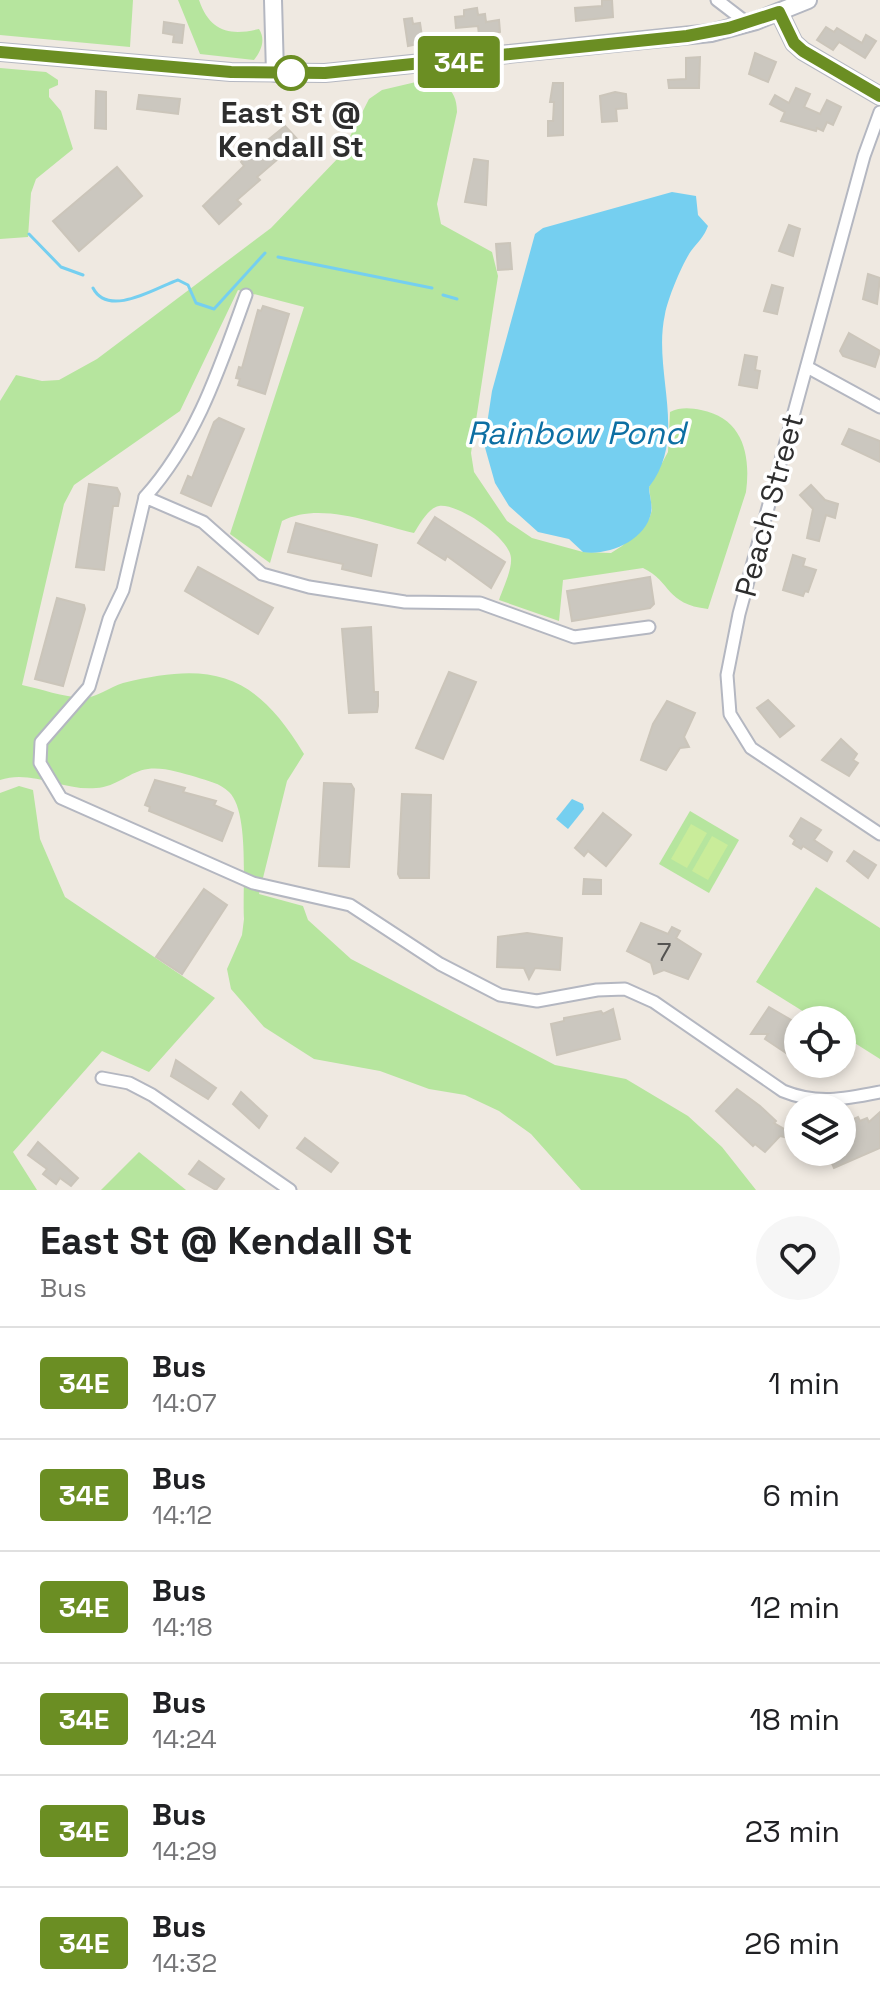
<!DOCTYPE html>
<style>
body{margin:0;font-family:"Space Grotesk",sans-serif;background:#f6f6f6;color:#202124;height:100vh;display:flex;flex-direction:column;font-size:30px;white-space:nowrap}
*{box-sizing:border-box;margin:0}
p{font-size:26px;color:#757577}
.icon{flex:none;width:44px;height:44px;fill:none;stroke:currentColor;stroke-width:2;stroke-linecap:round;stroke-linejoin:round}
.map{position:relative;height:1190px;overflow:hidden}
.side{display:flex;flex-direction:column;background:#fff;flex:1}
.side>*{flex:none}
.badge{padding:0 16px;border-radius:6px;font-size:28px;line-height:52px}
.fabs{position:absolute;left:784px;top:1006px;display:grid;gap:16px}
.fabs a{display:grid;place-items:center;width:72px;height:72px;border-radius:50%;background:#fff;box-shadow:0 4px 12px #0003;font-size:40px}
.map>.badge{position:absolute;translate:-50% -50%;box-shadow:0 0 0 4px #fff}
.round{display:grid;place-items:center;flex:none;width:84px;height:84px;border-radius:42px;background:#f6f6f6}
.overview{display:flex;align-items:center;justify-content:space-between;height:136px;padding:0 40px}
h1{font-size:38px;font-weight:800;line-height:60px}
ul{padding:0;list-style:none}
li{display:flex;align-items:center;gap:24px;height:112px;padding:0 40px;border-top:2px solid #e0e0e0}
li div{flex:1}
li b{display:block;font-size:30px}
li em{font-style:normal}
li .badge{min-width:88px;font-weight:700;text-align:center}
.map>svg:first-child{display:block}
</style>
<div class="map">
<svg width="880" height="1190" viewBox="0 0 880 1190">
<rect width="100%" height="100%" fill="#efe9e1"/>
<!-- green -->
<g fill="#b6e59e">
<polygon points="0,0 133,0 130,47 0,35"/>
<path d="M178,0H199C210,32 230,36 259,29C266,40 261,51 254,60L200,54Z"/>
<polygon points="0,68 46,72 58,80 58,85 49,89 49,97 61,111 73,149 36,179 31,193 28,237 0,239"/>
<path d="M416,82C440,82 457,85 457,112L437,204L441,224L492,252L498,276L471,453L474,472L507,521L532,538L583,552L611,553L622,546L649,519L652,510L649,487L668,452L670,412C680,407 691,408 701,410C743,418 751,455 746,492L708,609C665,604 672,582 643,568L563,580L559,621L499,600C503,588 512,570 511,558C510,538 458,503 439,506C428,508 420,524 414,533C374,524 321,501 282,521L270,563L230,534L304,307L238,290L180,411L74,485L64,504L22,685C41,689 63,697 83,698C96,698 110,687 123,683C213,661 255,673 304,754L287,781L259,894L303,906L308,920L351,959L555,1065L626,1079L688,1116L722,1147L756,1190H581L531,1134L499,1111L465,1095L429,1089L380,1071L314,1059L264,1027L231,989L227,969L242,935L244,919C242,889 250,812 229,792C220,783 208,781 196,777C181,773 164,767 148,769C130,771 117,787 96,788C63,791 31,769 0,780V401L16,375L42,381L59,380L97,359L271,228L340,156L369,99L382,90Z"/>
<polygon points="19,786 33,790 40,839 65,897 215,998 149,1072 102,1051 13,1152 37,1190 0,1190 0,793"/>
<polygon points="690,811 739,840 709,893 659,864"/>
<polygon points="816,887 880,928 880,1059 842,1035 842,1020 817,1020 756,982"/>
<polygon points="139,1152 186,1190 101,1190"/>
</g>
<!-- pitch -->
<g fill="#c9ec9a">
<polygon points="691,824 707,833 687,868 671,859"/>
<polygon points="712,836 728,845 708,880 692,871"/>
</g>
<!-- water -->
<g fill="#75cff0">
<path d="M672,192L696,196L698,215L708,226C704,237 698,242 691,251C682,264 668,298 665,314C652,372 689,436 649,487C649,495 653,505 651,513C645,541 608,556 583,552L569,539L538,532L509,506L495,483L484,444L492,391L535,234L543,228Z"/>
<polygon points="572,799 583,804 584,809 568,829 556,819"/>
</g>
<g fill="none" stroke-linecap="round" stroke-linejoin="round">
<!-- stream -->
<g stroke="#75cff0" stroke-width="3">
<polyline points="29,234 61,267 83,275"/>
<polyline points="278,257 432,288"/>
<path d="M93,288C109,319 159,286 178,280L188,285L196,303L214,309L265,253"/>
<polyline points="443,295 457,299"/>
</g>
</g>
<!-- building -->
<g fill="#cbc7bf" stroke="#cbc5ba" stroke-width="2">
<polygon points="602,0 612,0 613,17 576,21 575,8 602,6"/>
<polygon points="477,8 478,15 485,14 486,22 499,20 500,32 479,35 478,26 456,28 455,17 464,16 464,10"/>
<polygon points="412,18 413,24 420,23 423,43 408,46 404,19"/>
<polygon points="164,22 184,25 182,43 173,42 174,35 163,33"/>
<polygon points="826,27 834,32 837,28 862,43 866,35 876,41 865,58 839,42 833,50 817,40"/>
<polygon points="755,53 776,62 768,82 749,74"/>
<polygon points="700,57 699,88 669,88 668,80 686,79 686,58"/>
<polygon points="553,83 563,83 563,135 548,136 548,121 553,121 554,102 550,102"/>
<polygon points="796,88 810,94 804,107 820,114 827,100 841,107 833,125 827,122 823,131 817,128 816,131 781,121 785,112 770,104 775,95 789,103"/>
<polygon points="96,91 106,92 106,129 95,128"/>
<polygon points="615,92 626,94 627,108 616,109 617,121 602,122 600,96"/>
<polygon points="139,95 180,99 178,114 137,109"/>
<polygon points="285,126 299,141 257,177 260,180 237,200 241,204 219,224 203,206 244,166 241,162"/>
<polygon points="474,159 488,161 486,205 465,202"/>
<polygon points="117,167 142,196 79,251 53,221"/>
<polygon points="789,225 800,229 793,256 779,251"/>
<polygon points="510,243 512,269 498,270 496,244"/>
<polygon points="868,274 880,278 877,304 863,299"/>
<polygon points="772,285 783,288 777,314 764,311"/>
<polygon points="263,306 289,314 265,394 238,385 240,379 236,378 239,367 242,368 258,310 261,311"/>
<polygon points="849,333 880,351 875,367 843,356 840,351"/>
<polygon points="745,355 757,357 755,370 760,371 757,388 739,385"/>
<polygon points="219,418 244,429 211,506 181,493 188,476 192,478 214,422"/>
<polygon points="849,429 880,441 880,462 842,444"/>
<polygon points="89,484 117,488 120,494 118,506 113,506 104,570 76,567"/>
<polygon points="811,485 825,500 838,504 835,518 826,515 819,541 807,538 813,509 800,495"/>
<polygon points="435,517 505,562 491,588 447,556 445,560 418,543"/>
<polygon points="296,523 377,545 371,576 342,569 343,564 288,552"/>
<polygon points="793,555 805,559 803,566 816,570 808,592 805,591 803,596 783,590"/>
<polygon points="198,567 273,608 258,634 185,591"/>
<polygon points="650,577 654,604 650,608 572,621 567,591"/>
<polygon points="57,598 84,605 85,609 63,686 35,679"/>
<polygon points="371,627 374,692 378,692 378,706 377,712 349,713 342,629"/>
<polygon points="449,672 476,682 443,759 416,748"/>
<polygon points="768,700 794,726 780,737 757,708"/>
<polygon points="667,701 695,713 684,737 689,747 680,748 666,770 641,760 653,724"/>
<polygon points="841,739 857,754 853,760 858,763 849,776 822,760"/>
<polygon points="155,780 185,788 183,792 216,801 214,805 233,813 222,841 149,811 150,807 145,805"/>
<polygon points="324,783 351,784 354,789 349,867 319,866"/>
<polygon points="402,794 431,795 429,878 400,878 398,874"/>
<polygon points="603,813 631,835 606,866 588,851 584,856 575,848"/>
<polygon points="801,818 821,830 814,840 832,852 827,861 803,846 801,849 793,844 795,840 790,836"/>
<polygon points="854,851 876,865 868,878 847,861"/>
<polygon points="584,879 601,880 601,894 583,894"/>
<polygon points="204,889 227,905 182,974 156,957"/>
<polygon points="641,923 668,934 672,927 680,931 676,938 701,954 688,979 664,970 654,974 651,963 627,951"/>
<polygon points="527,933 562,938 560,970 535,968 529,979 524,968 497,967 498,937"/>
<polygon points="769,1007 798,1024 798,1061 765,1039 768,1034 751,1034"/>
<polygon points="613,1009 620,1039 557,1055 551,1024 564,1021 564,1018 601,1011 603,1014"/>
<polygon points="176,1060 216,1088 208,1099 171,1076"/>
<polygon points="737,1089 760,1106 776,1121 774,1123 798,1137 798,1140 780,1136 765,1152 755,1144 753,1146 716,1111"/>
<polygon points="241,1092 267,1116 259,1128 233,1104"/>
<polygon points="880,1112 880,1148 834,1168 827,1152 842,1152 842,1132 850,1128 847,1122 858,1117 860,1121 867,1118 869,1122"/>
<polygon points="305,1138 338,1163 331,1172 297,1148"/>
<polygon points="38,1142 78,1178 71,1186 60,1178 56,1184 43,1174 47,1169 28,1155"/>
<polygon points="199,1161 224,1179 216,1190 189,1174"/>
</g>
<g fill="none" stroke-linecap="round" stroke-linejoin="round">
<!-- street casing -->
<g stroke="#b4b7c1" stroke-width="15">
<g id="street">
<polyline points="717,0 747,23"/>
<polyline points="880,112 864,156 739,614 727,675 730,714 751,748 880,834"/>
<polyline points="807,367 880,407"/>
<path d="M145,497C197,439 220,367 246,295"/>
<path d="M649,627L574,637L480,603L405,602L309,587L262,574L203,522L145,497L123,590L109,619L89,687L41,742L40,763L61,798L253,883L350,905L440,964L500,995L537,1001L597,990L625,989L654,1002L783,1091C817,1105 845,1099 880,1092"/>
<polyline points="102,1078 129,1083 152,1095 290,1190"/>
</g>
</g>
<!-- secondary casing -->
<g stroke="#b4b7c1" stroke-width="20">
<g id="secondary">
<polyline points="273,0 275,73"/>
<polyline points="779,12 794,43 803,51 880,96"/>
<polyline points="0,52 231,72 325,73 711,33 756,21 808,0"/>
</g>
</g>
<!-- street -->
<use href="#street" stroke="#fff" stroke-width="11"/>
<!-- secondary -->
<use href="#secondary" stroke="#fff" stroke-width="16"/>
</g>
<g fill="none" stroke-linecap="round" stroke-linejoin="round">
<!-- line casing -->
<g stroke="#fff" stroke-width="18">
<polyline id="line" points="0,52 231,72 325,73 687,36 729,28 779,12 794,43 803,51 880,96"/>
</g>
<!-- line -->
<use href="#line" stroke="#6b8e23" stroke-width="12"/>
</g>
<!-- markers -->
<circle fill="#fff" stroke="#6b8e23" stroke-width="4" cx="291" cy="73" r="16"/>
<g text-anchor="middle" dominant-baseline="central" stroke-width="7" stroke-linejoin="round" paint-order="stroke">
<!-- number labels -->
<g font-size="26" fill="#555452">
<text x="664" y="952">7</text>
</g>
<!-- stop labels -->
<g font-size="30" font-weight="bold" fill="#2e2e2e" stroke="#fff">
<text x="291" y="112">East St @<tspan x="291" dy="34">Kendall St</tspan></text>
</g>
<!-- street labels -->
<g font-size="30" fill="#2e2e2e" stroke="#fff">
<text transform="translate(769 505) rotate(-75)">Peach Street</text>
</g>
<!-- water labels -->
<g font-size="32" font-style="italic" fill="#0d6fa3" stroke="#fff">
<text x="576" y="433">Rainbow Pond</text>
</g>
</g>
</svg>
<div class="fabs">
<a><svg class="icon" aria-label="locate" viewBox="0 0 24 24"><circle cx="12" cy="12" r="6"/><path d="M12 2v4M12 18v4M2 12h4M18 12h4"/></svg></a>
<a><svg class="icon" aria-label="layers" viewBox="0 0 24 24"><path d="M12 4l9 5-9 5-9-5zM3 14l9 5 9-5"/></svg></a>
</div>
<b class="badge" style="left:459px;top:62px;background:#6b8e23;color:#fff">34E</b>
</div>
<section class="side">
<div class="overview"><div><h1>East St @ Kendall St</h1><p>Bus</p></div><a class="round"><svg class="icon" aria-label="heart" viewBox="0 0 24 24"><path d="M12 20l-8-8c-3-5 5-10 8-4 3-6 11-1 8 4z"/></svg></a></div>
<ul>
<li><span class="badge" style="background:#6b8e23;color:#fff">34E</span><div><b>Bus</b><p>14:07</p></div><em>1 min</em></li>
<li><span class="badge" style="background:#6b8e23;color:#fff">34E</span><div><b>Bus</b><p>14:12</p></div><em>6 min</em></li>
<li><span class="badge" style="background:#6b8e23;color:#fff">34E</span><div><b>Bus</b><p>14:18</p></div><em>12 min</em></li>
<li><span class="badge" style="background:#6b8e23;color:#fff">34E</span><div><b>Bus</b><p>14:24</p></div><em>18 min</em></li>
<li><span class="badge" style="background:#6b8e23;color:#fff">34E</span><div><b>Bus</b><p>14:29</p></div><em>23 min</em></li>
<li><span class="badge" style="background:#6b8e23;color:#fff">34E</span><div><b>Bus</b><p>14:32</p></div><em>26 min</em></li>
</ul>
</section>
